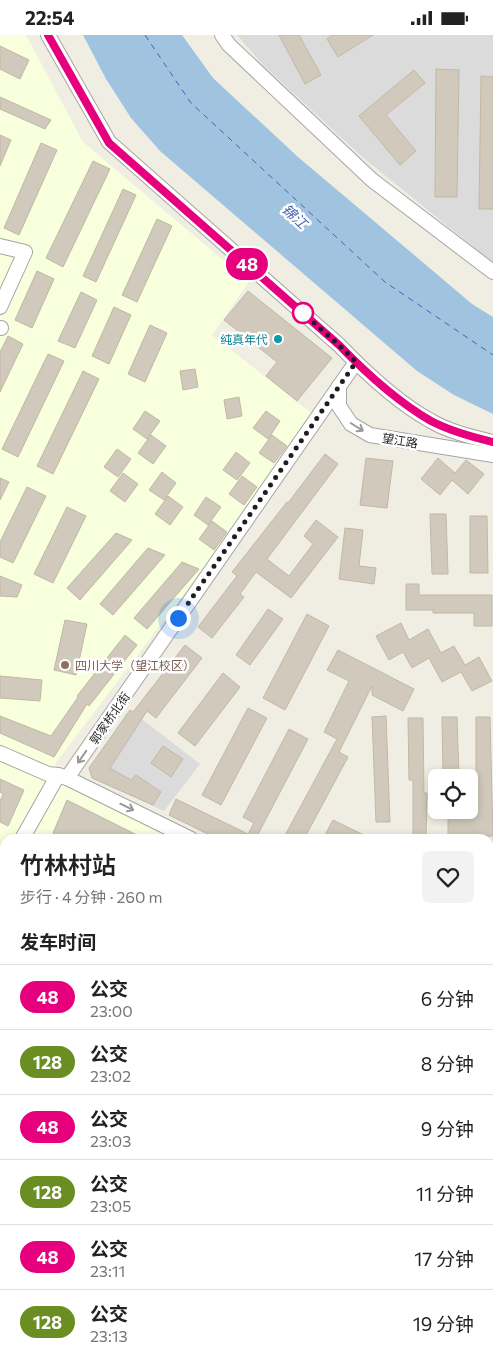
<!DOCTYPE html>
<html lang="zh">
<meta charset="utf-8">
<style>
body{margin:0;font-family:Commissioner,"Noto Sans SC",sans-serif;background:#f2f2f2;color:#222;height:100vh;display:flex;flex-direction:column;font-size:19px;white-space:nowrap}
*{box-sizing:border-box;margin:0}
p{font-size:16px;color:#767676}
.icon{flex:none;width:28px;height:28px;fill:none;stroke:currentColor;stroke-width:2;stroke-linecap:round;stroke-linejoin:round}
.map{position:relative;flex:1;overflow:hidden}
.sheet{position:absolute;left:0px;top:799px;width:494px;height:531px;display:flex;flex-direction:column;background:#fff;border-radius:15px 15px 0 0;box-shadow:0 2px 8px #0003}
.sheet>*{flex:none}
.badge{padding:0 10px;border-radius:16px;font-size:18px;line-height:32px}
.tools{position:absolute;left:428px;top:734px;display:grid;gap:10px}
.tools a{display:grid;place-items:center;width:50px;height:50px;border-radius:8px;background:#fff;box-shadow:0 2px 8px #0003;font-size:25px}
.you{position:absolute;width:25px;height:25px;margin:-12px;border:4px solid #fff;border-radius:50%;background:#1a73e8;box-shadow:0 0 0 8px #1a73e833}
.map>.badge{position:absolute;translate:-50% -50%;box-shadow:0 0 0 2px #fff}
h2{padding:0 20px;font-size:19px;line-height:45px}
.round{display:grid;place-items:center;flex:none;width:52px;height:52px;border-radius:8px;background:#f2f2f2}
.overview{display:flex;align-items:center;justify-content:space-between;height:85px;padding:0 20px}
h1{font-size:24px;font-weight:600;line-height:38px}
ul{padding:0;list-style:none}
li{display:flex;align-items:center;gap:15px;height:65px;padding:0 20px;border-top:1px solid #e0e0e0}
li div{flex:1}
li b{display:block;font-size:19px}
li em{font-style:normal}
li .badge{min-width:55px;font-weight:700;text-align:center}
.status{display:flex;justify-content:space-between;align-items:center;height:35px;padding:0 25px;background:#fff;direction:ltr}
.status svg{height:14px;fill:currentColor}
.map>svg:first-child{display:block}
</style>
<div class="status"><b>22:54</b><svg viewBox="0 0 49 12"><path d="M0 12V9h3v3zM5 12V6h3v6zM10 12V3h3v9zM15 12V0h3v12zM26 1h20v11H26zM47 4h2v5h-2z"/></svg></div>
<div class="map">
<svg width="493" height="1329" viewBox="0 0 493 1329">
<rect width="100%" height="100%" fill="#f0eee3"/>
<!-- residential -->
<g fill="#dcdbdb">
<polygon points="237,0 493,0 493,228 360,120 264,31"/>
<polygon points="130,675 200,729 164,776 92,743 89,733"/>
</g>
<!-- education -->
<polygon fill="#f7ffdd" points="0,0 26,0 83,107 249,247 212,300 314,380 205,531 55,729 58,740 184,804 5,804 5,1325 489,1325 489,978 493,981 493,1329 0,1329"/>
<!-- water -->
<polygon fill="#a0c4e0" points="83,0 182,0 213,43 298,122 439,241 472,269 493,282 493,379 454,360 417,336 160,116 131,83 106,44"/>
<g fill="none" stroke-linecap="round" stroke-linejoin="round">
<!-- ferry -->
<polyline stroke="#4463b4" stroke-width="1" stroke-dasharray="6 5" stroke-linecap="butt" points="145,0 191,68 385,247 493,320"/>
</g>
<!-- building -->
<g fill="#d0c9bc" stroke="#c2b8a4">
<polygon points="279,0 299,0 321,40 305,49"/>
<polygon points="332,0 373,0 338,22 327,4"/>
<polygon points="0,11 29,25 20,44 0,34"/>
<polygon points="436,34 459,35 457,162 435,162"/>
<polygon points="414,35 425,48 386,80 416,116 400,130 359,81"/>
<polygon points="481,41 493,42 493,174 479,174"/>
<polygon points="0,62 51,85 45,94 0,74"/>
<polygon points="0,100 11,105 0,131"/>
<polygon points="41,108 57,115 19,200 4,193"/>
<polygon points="93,126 110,134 63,232 46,223"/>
<polygon points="123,154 136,160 96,247 83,241"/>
<polygon points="157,184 172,191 137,267 122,260"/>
<polygon points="37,236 54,244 32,293 15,285"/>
<polygon points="248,256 332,323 297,366 266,341 277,327 224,285"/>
<polygon points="81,257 97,265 75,313 58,306"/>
<polygon points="114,272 131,280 109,329 92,321"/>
<polygon points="150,290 167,298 145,347 128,339"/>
<polygon points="8,301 23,309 0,357 0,317"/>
<polygon points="48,319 64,326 18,422 2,414"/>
<polygon points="195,334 198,352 183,355 180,336"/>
<polygon points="83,336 99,344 53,439 37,431"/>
<polygon points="239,362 242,381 227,384 224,365"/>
<polygon points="145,376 160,386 147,404 133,394"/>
<polygon points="266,376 280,386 268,404 253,393"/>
<polygon points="151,400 166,411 153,429 138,418"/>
<polygon points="272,400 287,411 274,428 259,418"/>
<polygon points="117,414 131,424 118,442 104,432"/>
<polygon points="236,417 250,428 237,445 223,435"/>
<polygon points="325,419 338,429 267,524 289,541 313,509 304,501 316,485 338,502 291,563 256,537 240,559 244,562 212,603 198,592 237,541 232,537 287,467 288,468"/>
<polygon points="366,423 393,426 387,473 360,470"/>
<polygon points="438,423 455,438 466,425 484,439 468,459 452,445 440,460 421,444"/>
<polygon points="162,437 176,448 164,465 149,455"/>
<polygon points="123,438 138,449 125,467 110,456"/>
<polygon points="242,441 257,452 244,470 229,459"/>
<polygon points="0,443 9,447 0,465"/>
<polygon points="27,452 46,461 13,528 0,522 0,507"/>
<polygon points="168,461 183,472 170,490 155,479"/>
<polygon points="206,462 221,472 208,490 194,480"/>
<polygon points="67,472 86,481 53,548 34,539"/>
<polygon points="430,479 446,479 448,539 432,539"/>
<polygon points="470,481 487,481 488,538 470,538"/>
<polygon points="212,486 227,497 214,515 199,504"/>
<polygon points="345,493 363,495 359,531 376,533 374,549 339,544"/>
<polygon points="116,498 132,505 80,565 67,553"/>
<polygon points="148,513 165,520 113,580 100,569"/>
<polygon points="182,527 199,534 147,594 134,583"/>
<polygon points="0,541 22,550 17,562 0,561"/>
<polygon points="406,549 419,549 419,560 492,560 492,591 474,591 474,578 433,578 433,575 406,575"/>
<polygon points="268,574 283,584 250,630 236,620"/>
<polygon points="307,579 329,591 285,675 263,663"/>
<polygon points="65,585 87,589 76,640 54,635"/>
<polygon points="401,588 409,605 428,594 441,618 454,611 465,630 479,622 492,646 472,656 461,637 442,647 429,623 412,633 403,617 389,625 376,601"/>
<polygon points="125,600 137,610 89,671 87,669 54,722 0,698 0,681 51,701 78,662 77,661"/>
<polygon points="185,610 202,623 156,683 147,676 110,733 131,745 136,740 161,757 153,770 92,743 89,733 130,675 133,677"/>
<polygon points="338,615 414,654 403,676 372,660 372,651 339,717 348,722 304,804 283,804 337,704 324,697 349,646 327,635"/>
<polygon points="223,638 240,652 195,711 178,698"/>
<polygon points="0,641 42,645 40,666 0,663"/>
<polygon points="248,673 267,683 221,770 202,760"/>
<polygon points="386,681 390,787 376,787 372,682"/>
<polygon points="442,682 457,682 459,740 443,740"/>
<polygon points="476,682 490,682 493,801 463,801 463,804 448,804 448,775 476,775"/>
<polygon points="408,683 423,683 424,758 427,758 426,804 413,804 413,745 409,745"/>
<polygon points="289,694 308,704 256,803 258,804 218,804 169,780 176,764 248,799 254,788 243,782"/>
<polygon points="163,711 183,724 171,742 151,728"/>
<polygon points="0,744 24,755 8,791 0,787 0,766 3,759 0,757"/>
<polygon points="67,765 145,804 64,804 53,798"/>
<polygon points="333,785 372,804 332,804 325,800"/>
</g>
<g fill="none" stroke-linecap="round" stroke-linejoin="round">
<!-- minor casing -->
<g stroke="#a5a5a5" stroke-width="16">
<g id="minor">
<path d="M48,0L109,107L339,310C365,337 398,368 431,386C450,397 472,402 493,407"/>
<polyline points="222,0 229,10 372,145 493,237"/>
<polyline points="0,211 25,217 0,272"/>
<polyline points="0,293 1,293"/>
<polyline points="339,351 339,371 351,389 370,400 493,420"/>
<polyline points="0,718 48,739 58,740 67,743 191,804"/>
<polyline points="67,743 356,327"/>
<polyline points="22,804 58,740"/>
<polyline points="0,837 5,830"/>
<polyline points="489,962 493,964"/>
<polyline points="0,1098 5,1098"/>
<polyline points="489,1267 493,1267"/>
<polyline points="0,1284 5,1284"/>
<polyline points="24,1325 24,1329"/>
</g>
</g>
<!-- minor -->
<use href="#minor" stroke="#fff" stroke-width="14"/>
</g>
<!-- one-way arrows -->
<defs><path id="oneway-shaft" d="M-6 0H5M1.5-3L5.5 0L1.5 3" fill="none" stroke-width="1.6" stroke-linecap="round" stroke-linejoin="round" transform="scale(1.25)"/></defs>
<g stroke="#9a9a9a">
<use href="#oneway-shaft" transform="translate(357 392) rotate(32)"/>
<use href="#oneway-shaft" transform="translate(82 722) rotate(125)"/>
<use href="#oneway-shaft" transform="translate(127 772) rotate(26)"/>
</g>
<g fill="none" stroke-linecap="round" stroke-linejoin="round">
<!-- line casing -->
<g stroke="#fff" stroke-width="11">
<path id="line" d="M48,0L109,108L339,310C365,337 398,367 431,386C450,396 472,402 493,407"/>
</g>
<!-- line -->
<use href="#line" stroke="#e6007e" stroke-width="8"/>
<!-- walk -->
<polyline stroke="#1e1e1e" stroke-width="5" stroke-dasharray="0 9" points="178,583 356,327 339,310 303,278"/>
</g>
<!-- markers -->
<circle fill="#fff" stroke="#e6007e" stroke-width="2.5" cx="303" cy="278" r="10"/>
<circle fill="#0f9aa8" stroke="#fff" stroke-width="2" cx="278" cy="304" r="5"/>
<circle fill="#8d6e63" stroke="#fff" stroke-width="2" cx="65" cy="630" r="5"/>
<g text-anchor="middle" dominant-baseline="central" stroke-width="5" stroke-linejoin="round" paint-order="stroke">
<!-- culture labels -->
<g font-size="12" fill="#0d838f" stroke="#fff" text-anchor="end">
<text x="268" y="304">纯真年代</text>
</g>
<!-- street labels -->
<g font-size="12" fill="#1e1e1e" stroke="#fff">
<text transform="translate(400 405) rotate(9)">望江路</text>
<text transform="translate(109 683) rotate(-55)">郭家桥北街</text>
</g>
<!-- education labels -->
<g font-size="12" fill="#785e54" stroke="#fff" text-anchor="start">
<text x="75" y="630">四川大学（望江校区）</text>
</g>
<!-- water labels -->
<g font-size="14" font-style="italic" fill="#4463b4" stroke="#fff">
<text transform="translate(295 181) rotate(43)">锦江</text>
</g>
</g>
</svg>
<div class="tools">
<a><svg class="icon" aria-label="locate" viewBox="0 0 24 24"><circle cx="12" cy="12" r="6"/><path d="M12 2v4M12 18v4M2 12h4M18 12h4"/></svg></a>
</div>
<div class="you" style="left:178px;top:583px"></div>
<b class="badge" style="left:247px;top:229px;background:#e6007e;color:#fff">48</b>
<section class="sheet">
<div class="overview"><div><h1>竹林村站</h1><p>步行 · 4 分钟 · 260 m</p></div><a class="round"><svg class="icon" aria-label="heart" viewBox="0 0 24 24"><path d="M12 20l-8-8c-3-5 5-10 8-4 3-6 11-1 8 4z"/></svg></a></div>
<h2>发车时间</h2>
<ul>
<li><span class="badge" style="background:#e6007e;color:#fff">48</span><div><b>公交</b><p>23:00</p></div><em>6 分钟</em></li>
<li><span class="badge" style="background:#6b8e23;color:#fff">128</span><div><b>公交</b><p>23:02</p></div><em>8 分钟</em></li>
<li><span class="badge" style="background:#e6007e;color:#fff">48</span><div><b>公交</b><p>23:03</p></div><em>9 分钟</em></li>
<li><span class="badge" style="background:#6b8e23;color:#fff">128</span><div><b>公交</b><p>23:05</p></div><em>11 分钟</em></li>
<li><span class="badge" style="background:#e6007e;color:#fff">48</span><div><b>公交</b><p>23:11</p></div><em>17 分钟</em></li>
<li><span class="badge" style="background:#6b8e23;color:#fff">128</span><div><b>公交</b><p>23:13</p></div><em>19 分钟</em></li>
</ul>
</section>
</div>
